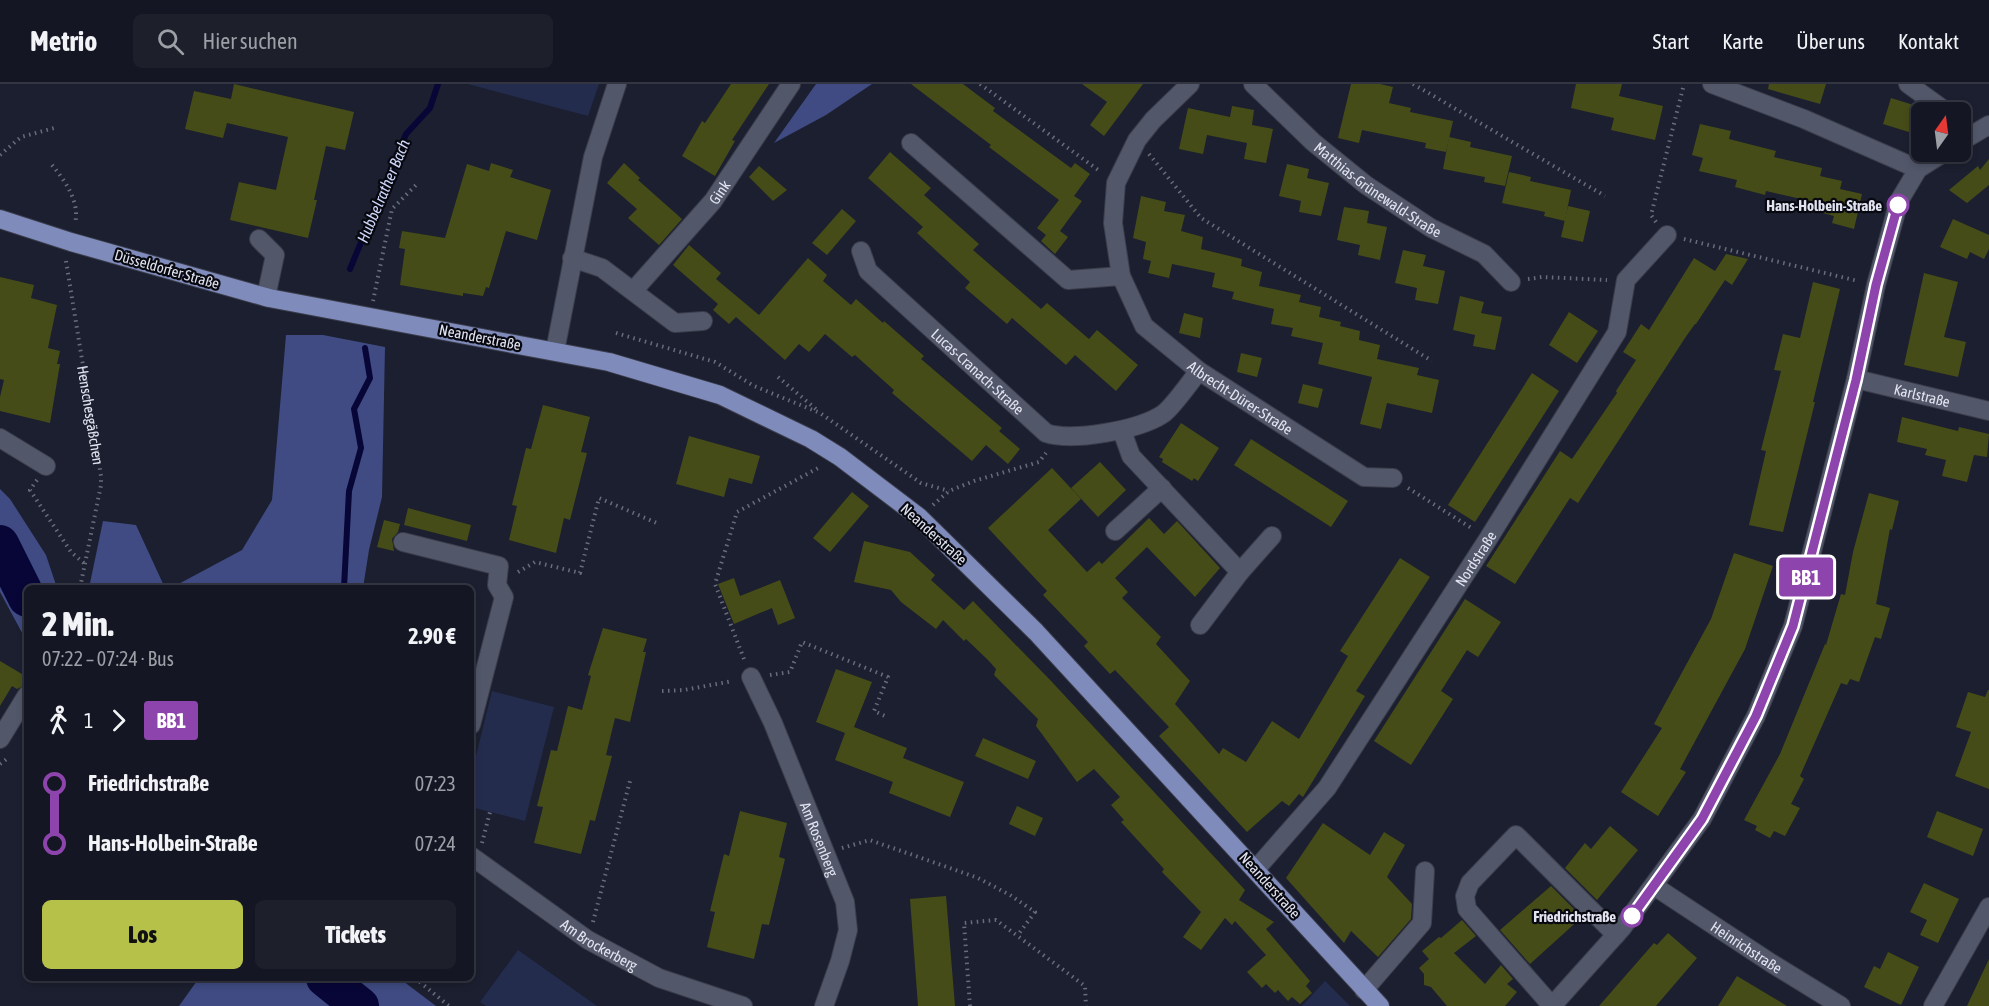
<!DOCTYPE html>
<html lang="de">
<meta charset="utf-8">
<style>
body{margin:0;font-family:"Asap Condensed",sans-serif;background:#1d202b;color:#f1f3f6;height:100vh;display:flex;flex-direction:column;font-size:22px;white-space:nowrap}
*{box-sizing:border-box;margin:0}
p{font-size:20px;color:#9d9fa6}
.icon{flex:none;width:33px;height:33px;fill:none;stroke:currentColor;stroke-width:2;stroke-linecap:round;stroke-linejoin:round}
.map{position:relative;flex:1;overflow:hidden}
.panel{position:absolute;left:24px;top:501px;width:450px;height:396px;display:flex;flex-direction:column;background:#141723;border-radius:9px;box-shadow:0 3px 9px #0003,0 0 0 2px #333641}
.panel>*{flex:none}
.badge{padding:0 12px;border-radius:4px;font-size:21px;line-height:39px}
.needle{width:39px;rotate:14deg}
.controls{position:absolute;left:1911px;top:18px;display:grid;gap:12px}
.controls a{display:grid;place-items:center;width:60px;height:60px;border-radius:9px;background:#141723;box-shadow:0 3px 9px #0003,0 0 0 2px #333641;font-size:30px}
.map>.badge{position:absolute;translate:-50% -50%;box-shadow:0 0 0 3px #fff}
.legs{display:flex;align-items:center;gap:9px;height:66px;padding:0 18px;font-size:20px}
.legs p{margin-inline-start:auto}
.summary{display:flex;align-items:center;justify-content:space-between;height:102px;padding:0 18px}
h1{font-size:33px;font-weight:800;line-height:45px}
.action{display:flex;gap:12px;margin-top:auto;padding:12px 18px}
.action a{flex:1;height:69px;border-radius:9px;background:#b6c149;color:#111;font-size:24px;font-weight:800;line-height:69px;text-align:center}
.action a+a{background:#1d202b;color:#f1f3f6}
ul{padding:0 18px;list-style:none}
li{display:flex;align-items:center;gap:21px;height:60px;font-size:22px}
li i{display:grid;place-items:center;width:9px;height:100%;margin:0 8px;background:currentColor}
li i::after{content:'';width:15px;height:15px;margin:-8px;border:4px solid;border-radius:50%;background:#141723}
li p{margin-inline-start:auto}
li:first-child i{background:linear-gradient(#0000 50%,currentColor 0)}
li:last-child i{background:linear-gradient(currentColor 50%,#0000 0)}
header{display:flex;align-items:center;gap:36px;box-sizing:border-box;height:84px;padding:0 30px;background:#141723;border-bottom:2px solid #333641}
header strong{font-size:28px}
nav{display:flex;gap:33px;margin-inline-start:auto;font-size:21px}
.search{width:420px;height:54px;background:#1d202b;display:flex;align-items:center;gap:15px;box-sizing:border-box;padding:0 21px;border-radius:9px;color:#9d9fa6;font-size:22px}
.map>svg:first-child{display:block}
</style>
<header>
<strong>Metrio</strong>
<div class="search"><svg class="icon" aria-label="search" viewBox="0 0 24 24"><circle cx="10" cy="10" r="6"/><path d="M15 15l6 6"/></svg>Hier suchen</div>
<nav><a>Start</a><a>Karte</a><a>Über uns</a><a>Kontakt</a></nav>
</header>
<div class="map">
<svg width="1989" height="922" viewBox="0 0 1989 922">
<rect width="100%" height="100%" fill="#1b1f2f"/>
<!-- green -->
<g fill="#242c4e">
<polygon points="468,0 599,0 588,32"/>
<polygon points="492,607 554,623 525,737 471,723 471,692"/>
<polygon points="518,866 597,922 486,922 480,918"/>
<polygon points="1325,897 1350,922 1302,922"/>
</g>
<!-- forest -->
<g fill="#3f4b82">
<polygon points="816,0 872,0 826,31 774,59"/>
<polygon points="286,251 323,251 385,263 382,413 369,466 363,504 171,504 242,466 272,416"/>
<polygon points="0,405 10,415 46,471 57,504 27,504 27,558 0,508"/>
<polygon points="103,437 136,441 165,504 89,504"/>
<polygon points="199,894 399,894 436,922 179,922"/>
</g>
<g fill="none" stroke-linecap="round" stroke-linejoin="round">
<!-- stream -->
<g stroke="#070637" stroke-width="6">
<polyline points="350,185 406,50 430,24 438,0"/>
<polyline points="344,504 349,407 361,364 354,325 370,294 365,264"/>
</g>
<!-- river -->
<g stroke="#070637" stroke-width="38">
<polyline points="0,460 27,514"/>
<polyline points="325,894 360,922"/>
</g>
</g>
<!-- building -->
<g fill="#464c17">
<polygon points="234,0 354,28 345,66 326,62 314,116 317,116 308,154 230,136 239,98 276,106 288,53 227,39 223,54 185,45 194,7 231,15"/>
<polygon points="731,0 769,0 732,56 735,57 715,92 682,72 702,37 705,39"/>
<polygon points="911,0 963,0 995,24 993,27 1071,84 1075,79 1090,90 1074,112 1082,117 1060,147 1068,153 1055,170 1041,157 1046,151 1037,144 1059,116 989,63 991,61"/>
<polygon points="1082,0 1143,0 1104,52 1090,41 1107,18"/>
<polygon points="1351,0 1380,0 1393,3 1389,19 1411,24 1410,28 1453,37 1446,68 1425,64 1426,59 1362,46 1359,59 1338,54"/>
<polygon points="1576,0 1622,0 1619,12 1663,22 1655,56 1611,46 1614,34 1571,24"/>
<polygon points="1769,0 1826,0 1820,20 1768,5"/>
<polygon points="1891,14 1920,23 1912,49 1883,40"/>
<polygon points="1232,22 1254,26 1252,41 1273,45 1266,79 1244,75 1247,59 1207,51 1203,70 1179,65 1188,24 1230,33"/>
<polygon points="1700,40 1731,47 1729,55 1776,67 1774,73 1822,84 1820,92 1842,97 1840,105 1862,110 1854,145 1832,139 1834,132 1812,126 1814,118 1766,107 1765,111 1735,103 1737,96 1699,87 1703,74 1692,71"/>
<polygon points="1449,53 1471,58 1470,63 1512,72 1505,102 1484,98 1485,93 1443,85"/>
<polygon points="890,68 931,104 924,111 979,160 973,166 1041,225 1047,219 1089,255 1097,246 1138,281 1116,307 1075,271 1066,281 1012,234 1007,240 965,204 970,198 917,149 923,143 868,94"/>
<polygon points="1989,75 1989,101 1967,119 1949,106 1978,82 1980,86"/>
<polygon points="491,79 513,86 510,93 551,106 537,156 506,147 489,204 486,203 483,212 463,209 463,212 400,201 405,165 399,164 402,147 445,154 467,80 489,87"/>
<polygon points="624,79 640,94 638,96 682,135 659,161 628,134 637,125 607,99"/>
<polygon points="1287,80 1309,85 1307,94 1329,99 1321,132 1299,128 1301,117 1279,112"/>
<polygon points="759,82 787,106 773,117 749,93"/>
<polygon points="1509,88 1531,93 1530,97 1571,106 1565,137 1544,132 1545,128 1502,119"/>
<polygon points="1141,112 1166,118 1164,127 1185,131 1181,147 1203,153 1201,165 1242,175 1241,182 1262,188 1259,202 1301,211 1299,218 1321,223 1319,233 1341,238 1340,242 1360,247 1359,256 1380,261 1377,275 1419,284 1417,291 1439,296 1432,329 1387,319 1381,345 1360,340 1372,293 1318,280 1323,259 1291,252 1293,244 1271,240 1274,225 1232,215 1234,208 1212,203 1215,189 1172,180 1169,194 1148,189 1151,177 1143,175 1146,158 1133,154"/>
<polygon points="1568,122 1590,127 1583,158 1561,153"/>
<polygon points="1344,123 1369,127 1367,139 1387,143 1380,176 1358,171 1360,161 1337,156"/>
<polygon points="842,125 856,137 827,171 812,159"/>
<polygon points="1953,135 1989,151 1989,165 1984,175 1970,168 1967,175 1940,163"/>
<polygon points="689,161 721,189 716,195 759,231 808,174 827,191 823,197 851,221 856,215 883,239 884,237 924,272 921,275 1002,344 999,347 1020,365 1008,380 986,361 972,377 892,309 894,306 855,271 852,273 825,250 809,268 799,260 785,276 736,233 729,240 713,226 718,220 673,181"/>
<polygon points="1403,166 1426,171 1423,182 1445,187 1438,220 1415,216 1417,204 1395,199"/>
<polygon points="1726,170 1748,175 1732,201 1725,196 1696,240 1695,240 1687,251 1578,419 1570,414 1515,500 1486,482 1560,367 1572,375 1617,309 1616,307 1636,276 1623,268 1641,240 1649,246 1694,174 1715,187"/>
<polygon points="1924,189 1958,198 1944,253 1966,258 1958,293 1904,281"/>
<polygon points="0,193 34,201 31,214 57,221 48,264 60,267 57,280 60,280 50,339 0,327 0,313 4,296 0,295"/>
<polygon points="1813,198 1840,205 1813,318 1815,318 1783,448 1749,441 1766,367 1761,366 1781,287 1774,286 1783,250 1800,254"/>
<polygon points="1460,212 1484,218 1481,229 1502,233 1495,266 1473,262 1475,251 1453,246"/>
<polygon points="1569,228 1598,247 1577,279 1549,261"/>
<polygon points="1184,229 1203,234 1200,254 1179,249"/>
<polygon points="1241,269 1262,274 1257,293 1237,288"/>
<polygon points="1532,289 1559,307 1475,438 1448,421"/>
<polygon points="1303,300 1323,305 1318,324 1298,319"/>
<polygon points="543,321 590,333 581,368 587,369 570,436 564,434 556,469 509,456 517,422 512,421 526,364 531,365"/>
<polygon points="1902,333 1958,347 1959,343 1989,350 1987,373 1974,371 1967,398 1942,392 1946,376 1925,371 1927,365 1897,358"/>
<polygon points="1181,339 1219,364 1198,397 1194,394 1192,397 1162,378 1163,375 1159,373"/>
<polygon points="689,352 760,372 752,400 729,394 724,413 676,400"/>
<polygon points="1251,355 1348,417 1331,443 1234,381"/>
<polygon points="1100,378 1126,406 1098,433 1071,404"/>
<polygon points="1052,384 1081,415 1048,446 1087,488 1099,477 1102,480 1149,434 1164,450 1177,437 1220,484 1195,513 1147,463 1115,494 1128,508 1122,514 1161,553 1156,560 1190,597 1175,620 1219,670 1223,664 1246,678 1272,637 1299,655 1348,572 1340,567 1400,474 1430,493 1356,607 1365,612 1303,713 1299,710 1289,722 1282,717 1247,748 1159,652 1169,643 1115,586 1110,590 1084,562 1088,558 1043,511 1047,507 988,444"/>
<polygon points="852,408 869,422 830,468 813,454"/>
<polygon points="1869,409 1899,417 1892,446 1890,445 1876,520 1890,524 1881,555 1875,553 1859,598 1850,595 1847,601 1841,599 1800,692 1804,695 1791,720 1800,724 1785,752 1774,747 1770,754 1755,746 1757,742 1744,736 1780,670 1825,560 1826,561 1841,510 1845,511 1853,468"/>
<polygon points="408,424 471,441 467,457 404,441"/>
<polygon points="384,436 400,440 398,448 392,455 394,467 377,463"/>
<polygon points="864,457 910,468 935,491 931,496 964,526 973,517 1052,598 1245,806 1239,816 1274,838 1266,845 1310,897 1306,902 1312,909 1300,920 1292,913 1288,917 1278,906 1275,909 1266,900 1262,904 1247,888 1266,871 1235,837 1232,841 1225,834 1201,866 1183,853 1201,828 1162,788 1164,785 1121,738 1124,736 1111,721 1120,713 1094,685 1077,698 1036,642 1038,635 994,591 996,585 988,576 966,555 964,557 943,536 936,545 901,518 891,506 854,498"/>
<polygon points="1734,469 1773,482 1745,565 1680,685 1686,688 1658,732 1621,708 1662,644 1654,640 1711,535"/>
<polygon points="734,494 740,512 780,496 795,534 778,541 772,524 734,540 718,500"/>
<polygon points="1465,515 1501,538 1478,573 1467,566 1441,607 1453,615 1411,681 1374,657"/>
<polygon points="603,544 647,555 643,568 646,568 630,638 615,634 606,671 612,672 595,737 590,736 581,770 534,759 543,723 537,722 551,666 557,667 568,622 582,626 591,592 588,591"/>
<polygon points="0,577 27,593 27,600 17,605 12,602 0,622"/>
<polygon points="836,585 872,598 854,643 907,664 903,674 964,698 950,733 889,709 893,698 835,676 845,649 816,638"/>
<polygon points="1988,606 1989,606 1989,705 1955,692 1971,648 1956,643 1968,608 1985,613"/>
<polygon points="983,654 1036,677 1028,695 975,672"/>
<polygon points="1017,722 1043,734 1035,752 1009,740"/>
<polygon points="740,727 787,739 779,773 785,775 769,841 762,840 754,875 707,863 715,828 710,827 724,770 729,772"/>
<polygon points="1937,727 1983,745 1973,772 1927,753"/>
<polygon points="1323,739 1370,771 1384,748 1405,761 1387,793 1412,820 1411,835 1378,873 1351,847 1344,859 1286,794"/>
<polygon points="1610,742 1638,766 1597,816 1565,784 1585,759 1591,765"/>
<polygon points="1924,799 1959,815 1938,859 1920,851 1927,836 1910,828"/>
<polygon points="1551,802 1582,833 1530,880 1500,846"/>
<polygon points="946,812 955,922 918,922 910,815"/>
<polygon points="1462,836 1476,852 1454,869 1485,900 1501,881 1513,895 1507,900 1517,908 1505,922 1447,922 1431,903 1424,901 1424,890 1419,884 1429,875 1422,867 1439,853 1441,854"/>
<polygon points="1668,849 1697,874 1656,922 1599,922 1654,859 1657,861"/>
<polygon points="1888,868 1919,883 1901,921 1864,903 1874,882 1880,885"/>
<polygon points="1989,875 1989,922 1967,922"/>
<polygon points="1737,892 1787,922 1718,922"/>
</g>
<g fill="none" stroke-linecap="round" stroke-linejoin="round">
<!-- minor casing -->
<g stroke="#3b3d4b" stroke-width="20">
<g id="minor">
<path id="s2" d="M1190,0L1153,36L1137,56L1116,99L1113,139L1121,192L1144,242L1199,287L1364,393L1393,394"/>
<path id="s3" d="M1253,0L1313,58L1366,101L1431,144L1484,170L1511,198"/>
<polyline points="1712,0 1804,35 1918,85"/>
<polyline points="1908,0 1947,28"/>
<polyline points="1960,58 1989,41"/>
<polyline points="911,59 1068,196 1121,192"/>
<polyline points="259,155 275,171 266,213"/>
<path id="s4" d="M861,167L868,187L1046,349C1072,358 1139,346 1163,330C1173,323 1190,298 1199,287"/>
<polyline points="572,174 602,184 675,239 703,237"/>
<path id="s5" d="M634,206L713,117L791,0"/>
<polyline points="555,267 593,73 617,0"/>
<path id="s6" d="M1856,295L1989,327"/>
<polyline points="1122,347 1131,372 1240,488"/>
<polyline points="0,354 46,382"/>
<polyline points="1115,447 1162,404"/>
<polyline points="403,458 499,482 497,501 504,513 471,641"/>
<polyline points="1200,541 1240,488 1272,452"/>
<path id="s7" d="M751,593L773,639L845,818L848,846L840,877L824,922"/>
<polyline points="0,655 27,611"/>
<path id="s8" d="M471,772L588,856L659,894L743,922"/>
<path id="s9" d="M1256,785L1327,704L1488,455L1617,248L1626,196L1667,151"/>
<path id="s10" d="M1654,802L1771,879L1841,922"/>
<polyline points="1364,906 1422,839 1425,787"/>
<polyline points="1552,922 1622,844 1702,735 1756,632 1793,542 1856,295 1876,201 1899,117 1918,85 1945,68"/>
<polyline points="1552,922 1467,825 1465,812 1470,799 1516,751 1616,851"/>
<polyline points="1933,922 1989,823"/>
</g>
</g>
<!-- major casing -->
<g stroke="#3b3d4b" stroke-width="20">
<polyline id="major" points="0,135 71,158 269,214 609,278 720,311 811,355 840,373 919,433 1036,548 1380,922"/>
</g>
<!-- path -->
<g stroke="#696c7b" stroke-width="4" stroke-dasharray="1.5 4.5" stroke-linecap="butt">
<polyline points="980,0 1101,88"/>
<polyline points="1413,0 1605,112"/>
<polyline points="1149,70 1201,134 1432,277"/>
<polyline points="0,71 21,53 54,44"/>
<path d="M52,81C66,98 80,118 75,140"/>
<polyline points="1656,138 1651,131 1684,0"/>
<polyline points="1684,155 1858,197"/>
<path id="s1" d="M66,177L101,392V401L80,504"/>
<polyline points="1528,195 1542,193 1607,196"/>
<polyline points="373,217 392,125 417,100"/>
<polyline points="616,249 715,278 754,302 820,329 921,399 949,407"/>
<polyline points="778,293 817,326"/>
<polyline points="37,396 30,406 71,468 85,480"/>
<polyline points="1408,404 1473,445"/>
<polyline points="933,421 949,407 974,397 1039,378 1046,369"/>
<polyline points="518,488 535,478 580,489 599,414 659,440"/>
<polyline points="744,575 715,500 737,428 820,383"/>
<polyline points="770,591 790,588 802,558 888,593 874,627 885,632"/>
<polyline points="662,607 684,606 733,597"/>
<polyline points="0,680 8,674"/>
<polyline points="482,759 490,728"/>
<polyline points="842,764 870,756 978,794 1010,811 1035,828 1017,852"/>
<polyline points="593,838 630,697"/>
<polyline points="415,894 449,922"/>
<polyline points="970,922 964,839 996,836 1085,902 1086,922"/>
</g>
<!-- minor -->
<use href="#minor" stroke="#52576a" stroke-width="18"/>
<!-- major -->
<use href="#major" stroke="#7f8bbb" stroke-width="18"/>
</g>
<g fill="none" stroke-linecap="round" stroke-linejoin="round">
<!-- line-1 casing -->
<g stroke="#fff" stroke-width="14">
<polyline id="line-1" points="1632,832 1702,735 1756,632 1793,542 1856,296 1876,201 1898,121"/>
</g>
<!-- line-1 -->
<use href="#line-1" stroke="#8e44ad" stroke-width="9"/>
</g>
<!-- markers -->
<g fill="#fff" stroke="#8e44ad" stroke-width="3">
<circle cx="1898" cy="121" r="10"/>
<circle cx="1632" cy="832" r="10"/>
</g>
<g text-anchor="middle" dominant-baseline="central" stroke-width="4.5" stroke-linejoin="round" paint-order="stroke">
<!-- street labels -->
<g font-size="15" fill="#e1e4f0" stroke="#080910">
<text stroke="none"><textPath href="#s3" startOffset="164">Matthias-Grünewald-Straße</textPath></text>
<text stroke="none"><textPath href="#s5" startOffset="130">Gink</textPath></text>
<text transform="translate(167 185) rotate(16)">Düsseldorfer Straße</text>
<text transform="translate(480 253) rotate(11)">Neanderstraße</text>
<text stroke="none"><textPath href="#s4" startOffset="170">Lucas-Cranach-Straße</textPath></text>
<text stroke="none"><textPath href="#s6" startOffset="68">Karlstraße</textPath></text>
<text stroke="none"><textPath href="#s2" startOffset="394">Albrecht-Dürer-Straße</textPath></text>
<text stroke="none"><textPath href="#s1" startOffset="156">Henschesgäßchen</textPath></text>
<text transform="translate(934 450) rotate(42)">Neanderstraße</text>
<text stroke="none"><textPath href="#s9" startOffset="381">Nordstraße</textPath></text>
<text stroke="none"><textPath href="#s7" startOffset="176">Am Rosenberg</textPath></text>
<text transform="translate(1270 801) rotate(48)">Neanderstraße</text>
<text stroke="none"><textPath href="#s8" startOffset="156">Am Brockerberg</textPath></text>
<text stroke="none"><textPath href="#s10" startOffset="111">Heinrichstraße</textPath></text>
</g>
<!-- stop labels -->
<g font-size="15" font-weight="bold" fill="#e1e4f0" stroke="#080910" text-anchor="end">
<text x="1882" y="121">Hans-Holbein-Straße</text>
<text x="1616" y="832">Friedrichstraße</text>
</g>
<!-- water labels -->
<g font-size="16" font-style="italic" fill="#ced7fa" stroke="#080910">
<text transform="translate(383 107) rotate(-67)">Hubbelrather Bach</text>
</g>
</g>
</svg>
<div class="controls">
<a><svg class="needle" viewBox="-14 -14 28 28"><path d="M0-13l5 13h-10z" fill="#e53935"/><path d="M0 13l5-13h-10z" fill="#9d9fa6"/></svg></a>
</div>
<b class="badge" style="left:1806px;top:493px;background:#8e44ad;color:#fff">BB1</b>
<section class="panel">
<div class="summary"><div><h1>2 Min.</h1><p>07:22 – 07:24 · Bus</p></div><b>2.90 €</b></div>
<div class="legs"><svg class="icon" aria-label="walk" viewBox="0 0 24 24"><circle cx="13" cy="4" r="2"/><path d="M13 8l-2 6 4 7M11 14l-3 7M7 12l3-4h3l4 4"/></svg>1<svg class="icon" aria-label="forward" viewBox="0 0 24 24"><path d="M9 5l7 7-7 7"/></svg><b class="badge" style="background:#8e44ad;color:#fff">BB1</b></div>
<ul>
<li><i style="color:#8e44ad"></i><b>Friedrichstraße</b><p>07:23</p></li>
<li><i style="color:#8e44ad"></i><b>Hans-Holbein-Straße</b><p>07:24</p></li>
</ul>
<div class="action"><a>Los</a><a>Tickets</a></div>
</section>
</div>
